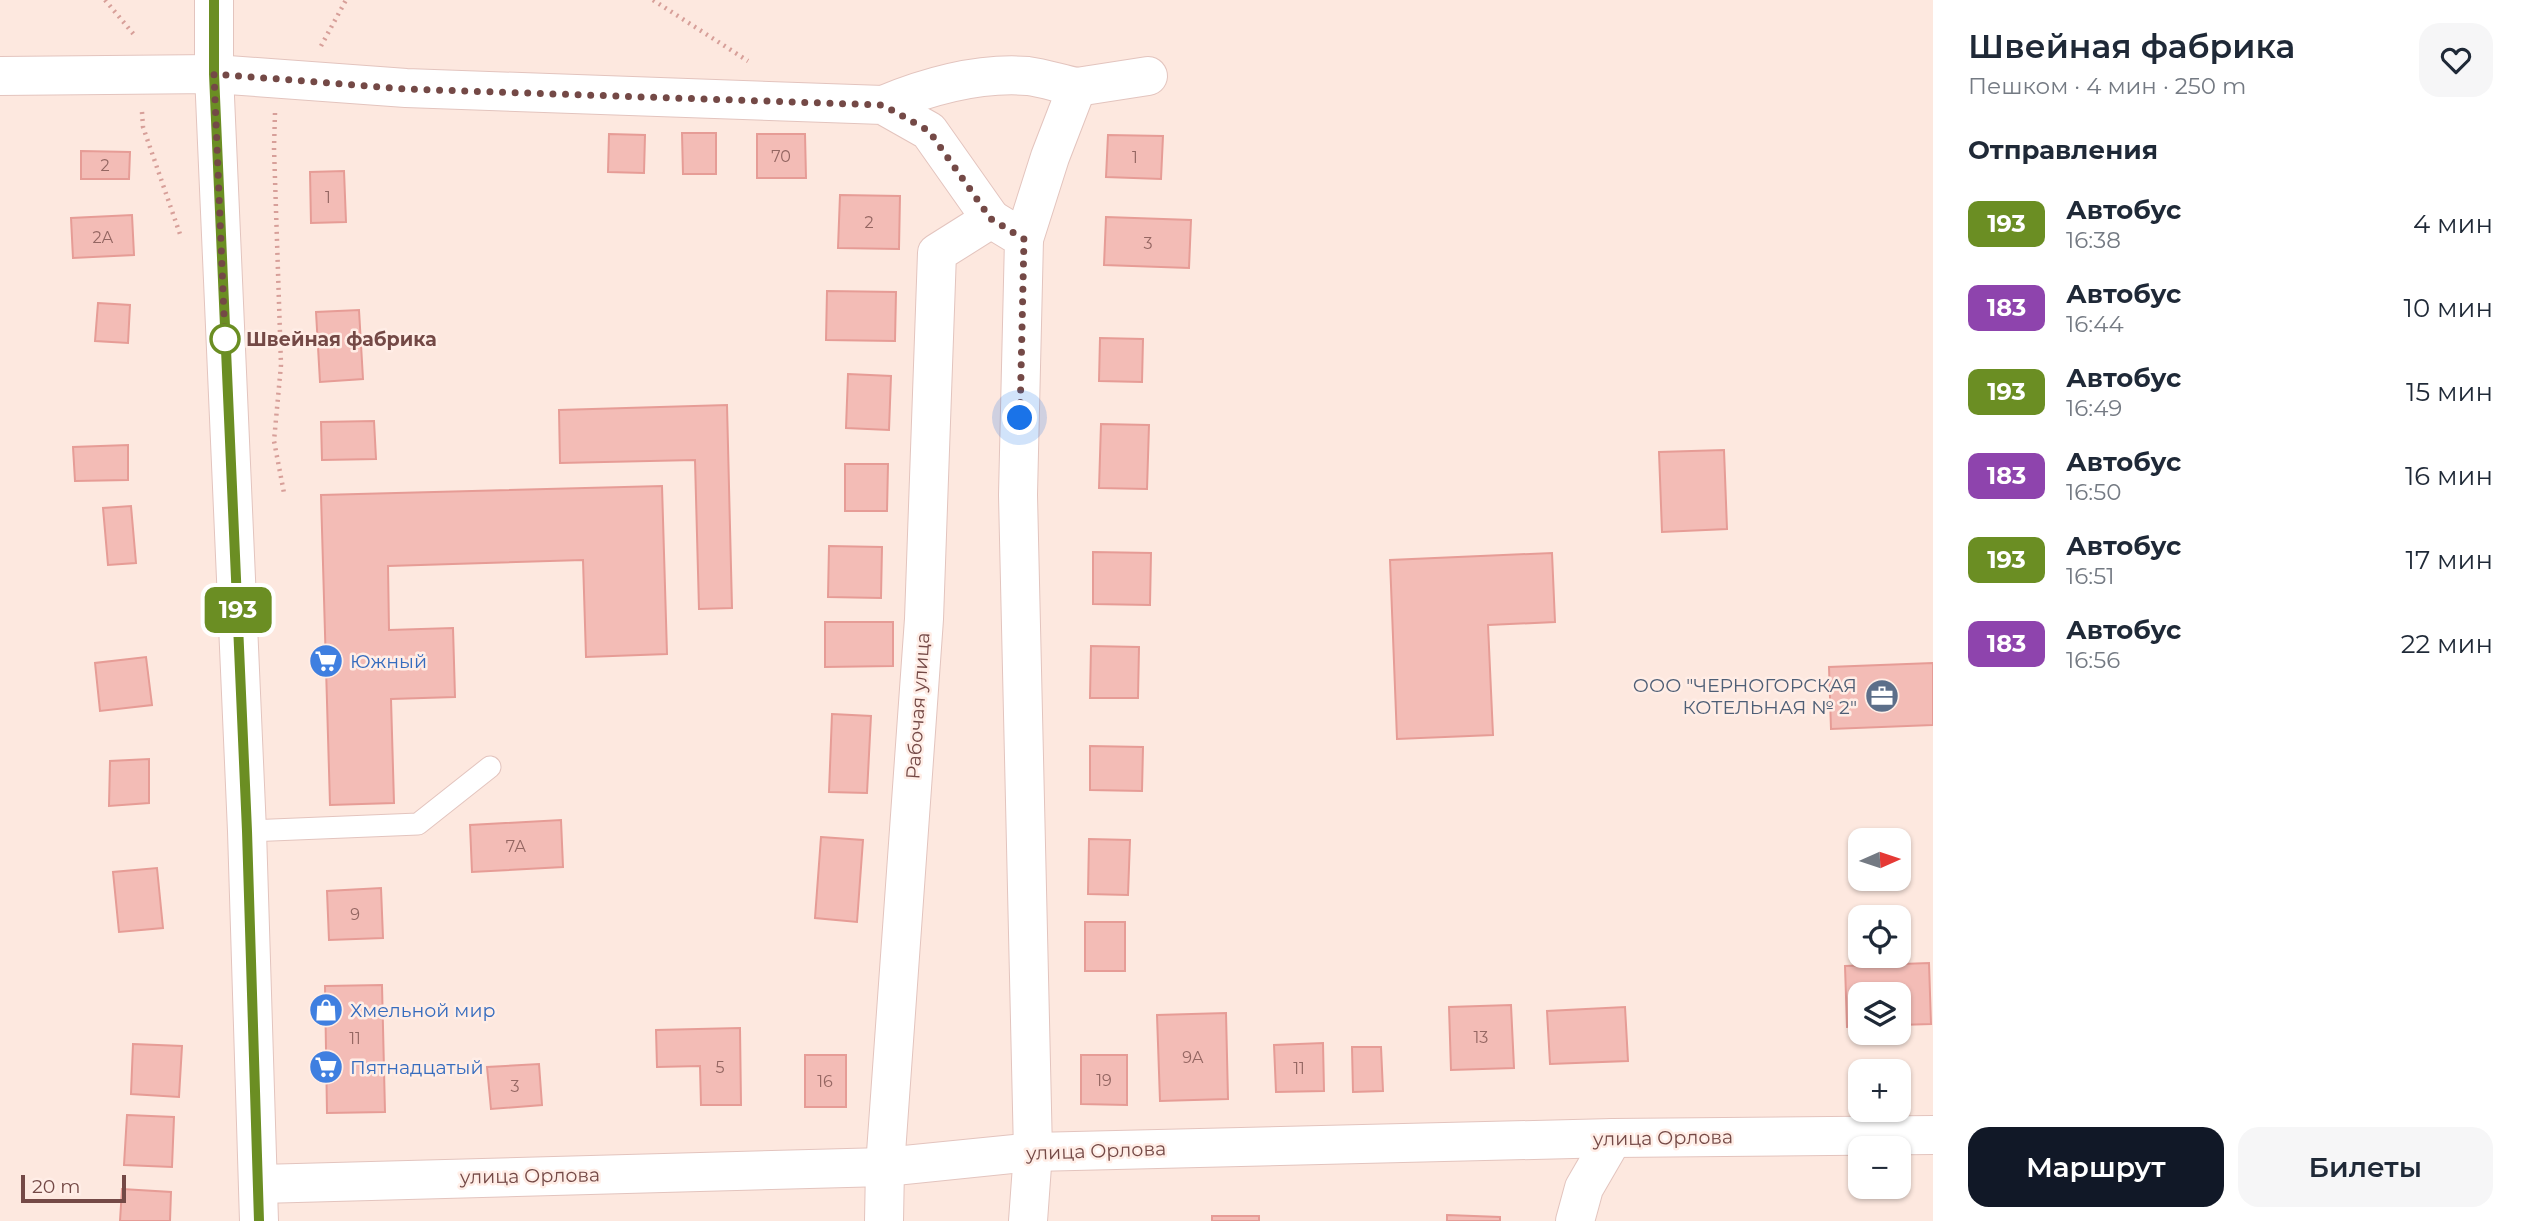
<!DOCTYPE html>
<html lang="ru">
<meta charset="utf-8">
<style>
body{margin:0;font-family:Montserrat,sans-serif;background:#f6f6f7;color:#1f2937;height:100vh;display:flex;flex-direction:column;font-size:26px;white-space:nowrap}
*{box-sizing:border-box;margin:0}
p{font-size:23px;color:#747a83}
.icon{flex:none;width:38px;height:38px;fill:none;stroke:currentColor;stroke-width:2;stroke-linecap:round;stroke-linejoin:round}
.map{position:relative;flex:1;overflow:hidden}
.details{display:flex;flex-direction:column;background:#fff;width:595px}
.details>*{flex:none}
.badge{padding:0 14px;border-radius:10px;font-size:24px;line-height:46px}
.needle{width:46px;rotate:87deg}
.buttons{position:absolute;left:1848px;top:828px;display:grid;gap:14px}
.buttons a{display:grid;place-items:center;width:63px;height:63px;border-radius:14px;background:#fff;box-shadow:0 2px 5px #0004;font-size:35px}
.scale{position:absolute;left:21px;bottom:18px;width:105px;box-sizing:border-box;padding-left:7px;border:4px solid #744946;border-top:0;font-size:19px;line-height:24px;white-space:nowrap;color:#744946;-webkit-text-stroke:5px #ffede6;paint-order:stroke}
.you{position:absolute;width:35px;height:35px;margin:-18px;border:5px solid #fff;border-radius:50%;background:#1a73e8;box-shadow:0 0 0 10px #1a73e833}
.map>.badge{position:absolute;translate:-50% -50%;box-shadow:0 0 0 4px #fff}
h2{padding:0 35px;font-size:26px;line-height:63px}
.round{display:grid;place-items:center;flex:none;width:74px;height:74px;border-radius:21px;background:#f6f6f7}
.overview{display:flex;align-items:center;justify-content:space-between;height:119px;padding:0 35px}
h1{font-size:33px;font-weight:600;line-height:52px}
.cta{display:flex;gap:14px;margin-top:auto;padding:14px 35px}
.cta a{flex:1;height:80px;border-radius:21px;background:#111827;color:#fff;font-size:28px;font-weight:600;line-height:80px;text-align:center}
.cta a+a{background:#f6f6f7;color:#1f2937}
ul{padding:0;list-style:none}
li{display:flex;align-items:center;gap:21px;height:84px;padding:0 35px}
li div{flex:1}
li b{display:block;font-size:26px}
li em{font-style:normal}
li .badge{min-width:77px;font-weight:700;text-align:center}
main{display:flex;flex:1;min-height:0}
.map>svg:first-child{display:block}
</style>
<main>
<div class="map">
<svg width="1933" height="1221" viewBox="0 0 1933 1221">
<rect width="100%" height="100%" fill="#fde8df"/>
<!-- building -->
<g fill="#f3bcb6" stroke="#e69c96" stroke-width="2">
<polygon points="682,133 716,133 716,174 683,174"/>
<polygon points="609,134 645,135 644,173 608,172"/>
<polygon points="757,134 805,134 806,178 757,178"/>
<polygon points="1108,135 1163,136 1161,179 1106,177"/>
<polygon points="81,151 130,152 129,179 81,179"/>
<polygon points="344,171 346,222 311,223 310,172"/>
<polygon points="840,195 900,196 899,249 838,248"/>
<polygon points="132,215 134,255 73,258 71,218"/>
<polygon points="1106,217 1191,220 1189,268 1104,265"/>
<polygon points="827,291 896,292 895,341 826,340"/>
<polygon points="98,303 130,305 128,343 95,341"/>
<polygon points="359,310 363,379 320,382 316,312"/>
<polygon points="1100,338 1143,339 1142,382 1099,381"/>
<polygon points="848,374 891,376 889,430 846,428"/>
<polygon points="727,405 732,608 699,609 695,460 560,463 559,410"/>
<polygon points="374,421 376,459 322,460 321,422"/>
<polygon points="1101,424 1149,425 1147,489 1099,488"/>
<polygon points="128,445 128,480 75,481 73,447"/>
<polygon points="1724,450 1727,529 1662,532 1659,452"/>
<polygon points="845,464 888,464 887,511 845,511"/>
<polygon points="662,486 667,654 586,657 583,560 388,566 389,630 453,628 455,697 391,699 394,803 330,805 321,495"/>
<polygon points="131,506 136,563 108,565 103,508"/>
<polygon points="829,546 882,547 881,598 828,597"/>
<polygon points="1093,552 1151,553 1150,605 1093,604"/>
<polygon points="1552,553 1555,622 1488,625 1493,735 1397,739 1390,560"/>
<polygon points="825,622 893,622 893,666 825,667"/>
<polygon points="1091,646 1139,647 1138,698 1090,698"/>
<polygon points="146,657 152,705 100,711 95,663"/>
<polygon points="1933,663 1933,725 1831,729 1829,667"/>
<polygon points="832,714 871,716 867,793 829,792"/>
<polygon points="1090,746 1143,747 1142,791 1090,790"/>
<polygon points="149,759 149,803 109,806 110,761"/>
<polygon points="561,820 563,867 472,872 470,825"/>
<polygon points="821,837 863,840 857,922 815,918"/>
<polygon points="1089,839 1130,840 1128,895 1088,894"/>
<polygon points="157,868 163,928 119,932 113,872"/>
<polygon points="381,888 383,938 329,940 327,891"/>
<rect x="1085" y="922" width="40" height="49"/>
<polygon points="1929,963 1931,1024 1899,1025 1899,994 1860,994 1860,1026 1847,1027 1845,966"/>
<polygon points="382,985 385,1112 327,1113 325,986"/>
<polygon points="1511,1005 1514,1068 1451,1070 1449,1007"/>
<polygon points="1625,1007 1628,1061 1550,1064 1547,1011"/>
<polygon points="1226,1013 1228,1099 1160,1101 1157,1015"/>
<polygon points="740,1028 741,1105 701,1105 700,1066 657,1067 656,1030"/>
<polygon points="1323,1043 1324,1091 1276,1092 1274,1045"/>
<polygon points="133,1044 182,1046 179,1097 131,1094"/>
<polygon points="1352,1047 1381,1047 1383,1091 1353,1092"/>
<rect x="805" y="1055" width="41" height="52"/>
<polygon points="1081,1055 1127,1055 1127,1105 1081,1104"/>
<polygon points="539,1064 542,1105 491,1109 487,1067"/>
<polygon points="127,1115 174,1117 172,1167 124,1165"/>
<polygon points="122,1189 171,1192 170,1221 120,1221"/>
<polygon points="1447,1215 1500,1217 1500,1221 1447,1221"/>
<rect x="1212" y="1216" width="47" height="5"/>
</g>
<g fill="none" stroke-linecap="round" stroke-linejoin="round">
<!-- lane casing -->
<g stroke="#e3c4be" stroke-width="23">
<polyline id="lane" points="247,831 418,824 490,767"/>
</g>
<!-- street casing -->
<g stroke="#e3c4be" stroke-width="40">
<g id="street">
<polyline points="214,0 214,74 247,831 259,1221"/>
<polyline points="0,76 214,74 406,88 883,105 929,131 991,219 937,253 924,619 885,1167 884,1221"/>
<polyline points="1077,87 1148,76"/>
<path d="M883,105C929,86 978,72 1028,76C1044,78 1061,84 1077,87L1050,157L1024,239"/>
<polyline points="991,219 1024,239 1018,495 1033,1152 1028,1221"/>
<polyline points="260,1184 885,1167 1033,1152 1613,1138 1933,1135"/>
<polyline points="1575,1221 1584,1188 1613,1138"/>
</g>
</g>
<!-- path -->
<g stroke="#d79f99" stroke-width="4.5" stroke-dasharray="2 5" stroke-linecap="butt">
<polyline points="105,0 136,37"/>
<polyline points="653,0 748,61"/>
<polyline points="321,46 346,0"/>
<polyline points="142,112 143,127 181,237"/>
<polyline points="275,113 274,148 281,365 274,441 284,493"/>
</g>
<!-- lane -->
<use href="#lane" stroke="#fff" stroke-width="21"/>
<!-- street -->
<use href="#street" stroke="#fff" stroke-width="38"/>
</g>
<g fill="none" stroke-linecap="round" stroke-linejoin="round">
<!-- line casing -->
<g stroke="#fff" stroke-width="16">
<polyline id="line" points="214,0 214,74 247,831 259,1221"/>
</g>
<!-- line -->
<use href="#line" stroke="#6b8e23" stroke-width="10"/>
<!-- walk -->
<polyline stroke="#744946" stroke-width="7" stroke-dasharray="0 12.6" points="225,339 214,74 406,89 883,105 929,131 991,219 1024,239 1020,418"/>
</g>
<!-- icons -->
<defs>
<g id="supermarket-disc" transform="scale(1.75)"><circle r="9.5" fill="#3f7fe0" stroke="#ffede6"/><path d="M-6-5.5h2.5l.6 2H6L4.5 2H-2.5L-4.4-4H-6ZM-1.5 3.2a1.3 1.3 0 1 0 .1 0ZM3 3.2a1.3 1.3 0 1 0 .1 0Z" fill="#fff"/></g>
<g id="office-disc" transform="scale(1.75)"><circle r="9.5" fill="#5c6f8a" stroke="#ffede6"/><path d="M-6-3h4V-5.5h4V-3h4V5H-6ZM-1-4.5V-3h2v-1.5ZM-6 0V1H6V0Z" fill="#fff"/></g>
<g id="shop-disc" transform="scale(1.75)"><circle r="9.5" fill="#3f7fe0" stroke="#ffede6"/><path d="M-5-2.5h2.3a2.7 3.5 0 0 1 5.4 0H5L5.5 6h-11ZM-1.5-2.5h3a1.5 2.3 0 0 0-3 0Z" fill="#fff"/></g>
</defs>
<g fill-rule="evenodd">
<use href="#supermarket-disc" x="326" y="661"/>
<use href="#office-disc" x="1882" y="696"/>
<use href="#shop-disc" x="326" y="1010"/>
<use href="#supermarket-disc" x="326" y="1067"/>
</g>
<!-- markers -->
<circle fill="#fff" stroke="#6b8e23" stroke-width="3.5" cx="225" cy="339" r="14"/>
<g text-anchor="middle" dominant-baseline="central" stroke-width="5" stroke-linejoin="round" paint-order="stroke">
<!-- number labels -->
<g font-size="16" fill="#946662">
<text x="781" y="156">70</text>
<text x="1135" y="157">1</text>
<text x="105" y="165">2</text>
<text x="328" y="197">1</text>
<text x="869" y="222">2</text>
<text x="103" y="237">2А</text>
<text x="1148" y="243">3</text>
<text x="516" y="846">7А</text>
<text x="355" y="914">9</text>
<text x="1481" y="1037">13</text>
<text x="355" y="1038">11</text>
<text x="1193" y="1057">9А</text>
<text x="720" y="1067">5</text>
<text x="1299" y="1068">11</text>
<text x="1104" y="1080">19</text>
<text x="825" y="1081">16</text>
<text x="515" y="1086">3</text>
</g>
<!-- stop labels -->
<g font-size="19" font-weight="bold" fill="#744946" stroke="#ffede6" text-anchor="start">
<text x="246" y="339">Швейная фабрика</text>
</g>
<!-- shop labels -->
<g font-size="19" fill="#366cbe" stroke="#ffede6" text-anchor="start">
<text x="350" y="661">Южный</text>
<text x="350" y="1010">Хмельной мир</text>
<text x="350" y="1067">Пятнадцатый</text>
</g>
<!-- service labels -->
<g font-size="19" fill="#4e5e75" stroke="#ffede6" text-anchor="end">
<text x="1857" y="685">ООО "ЧЕРНОГОРСКАЯ<tspan x="1857" dy="22">КОТЕЛЬНАЯ № 2"</tspan></text>
</g>
<!-- street labels -->
<g font-size="19" fill="#744946" stroke="#ffede6">
<text transform="translate(918 706) rotate(-86)">Рабочая улица</text>
<text transform="translate(1663 1138) rotate(-1)">улица Орлова</text>
<text transform="translate(1096 1151) rotate(-2)">улица Орлова</text>
<text transform="translate(530 1176) rotate(-1)">улица Орлова</text>
</g>
</g>
</svg>
<div class="buttons">
<a><svg class="needle" viewBox="-14 -14 28 28"><path d="M0-13l5 13h-10z" fill="#e53935"/><path d="M0 13l5-13h-10z" fill="#747a83"/></svg></a>
<a><svg class="icon" aria-label="locate" viewBox="0 0 24 24"><circle cx="12" cy="12" r="6"/><path d="M12 2v4M12 18v4M2 12h4M18 12h4"/></svg></a>
<a><svg class="icon" aria-label="layers" viewBox="0 0 24 24"><path d="M12 4l9 5-9 5-9-5zM3 14l9 5 9-5"/></svg></a>
<a>+</a>
<a>−</a>
</div>
<div class="scale">20 m</div>
<div class="you" style="left:1020px;top:418px"></div>
<b class="badge" style="left:238px;top:610px;background:#6b8e23;color:#fff">193</b>
</div>
<section class="details">
<div class="overview"><div><h1>Швейная фабрика</h1><p>Пешком · 4 мин · 250 m</p></div><a class="round"><svg class="icon" aria-label="heart" viewBox="0 0 24 24"><path d="M12 20l-8-8c-3-5 5-10 8-4 3-6 11-1 8 4z"/></svg></a></div>
<h2>Отправления</h2>
<ul>
<li><span class="badge" style="background:#6b8e23;color:#fff">193</span><div><b>Автобус</b><p>16:38</p></div><em>4 мин</em></li>
<li><span class="badge" style="background:#8e44ad;color:#fff">183</span><div><b>Автобус</b><p>16:44</p></div><em>10 мин</em></li>
<li><span class="badge" style="background:#6b8e23;color:#fff">193</span><div><b>Автобус</b><p>16:49</p></div><em>15 мин</em></li>
<li><span class="badge" style="background:#8e44ad;color:#fff">183</span><div><b>Автобус</b><p>16:50</p></div><em>16 мин</em></li>
<li><span class="badge" style="background:#6b8e23;color:#fff">193</span><div><b>Автобус</b><p>16:51</p></div><em>17 мин</em></li>
<li><span class="badge" style="background:#8e44ad;color:#fff">183</span><div><b>Автобус</b><p>16:56</p></div><em>22 мин</em></li>
</ul>
<div class="cta"><a>Маршрут</a><a>Билеты</a></div>
</section>
</main>
